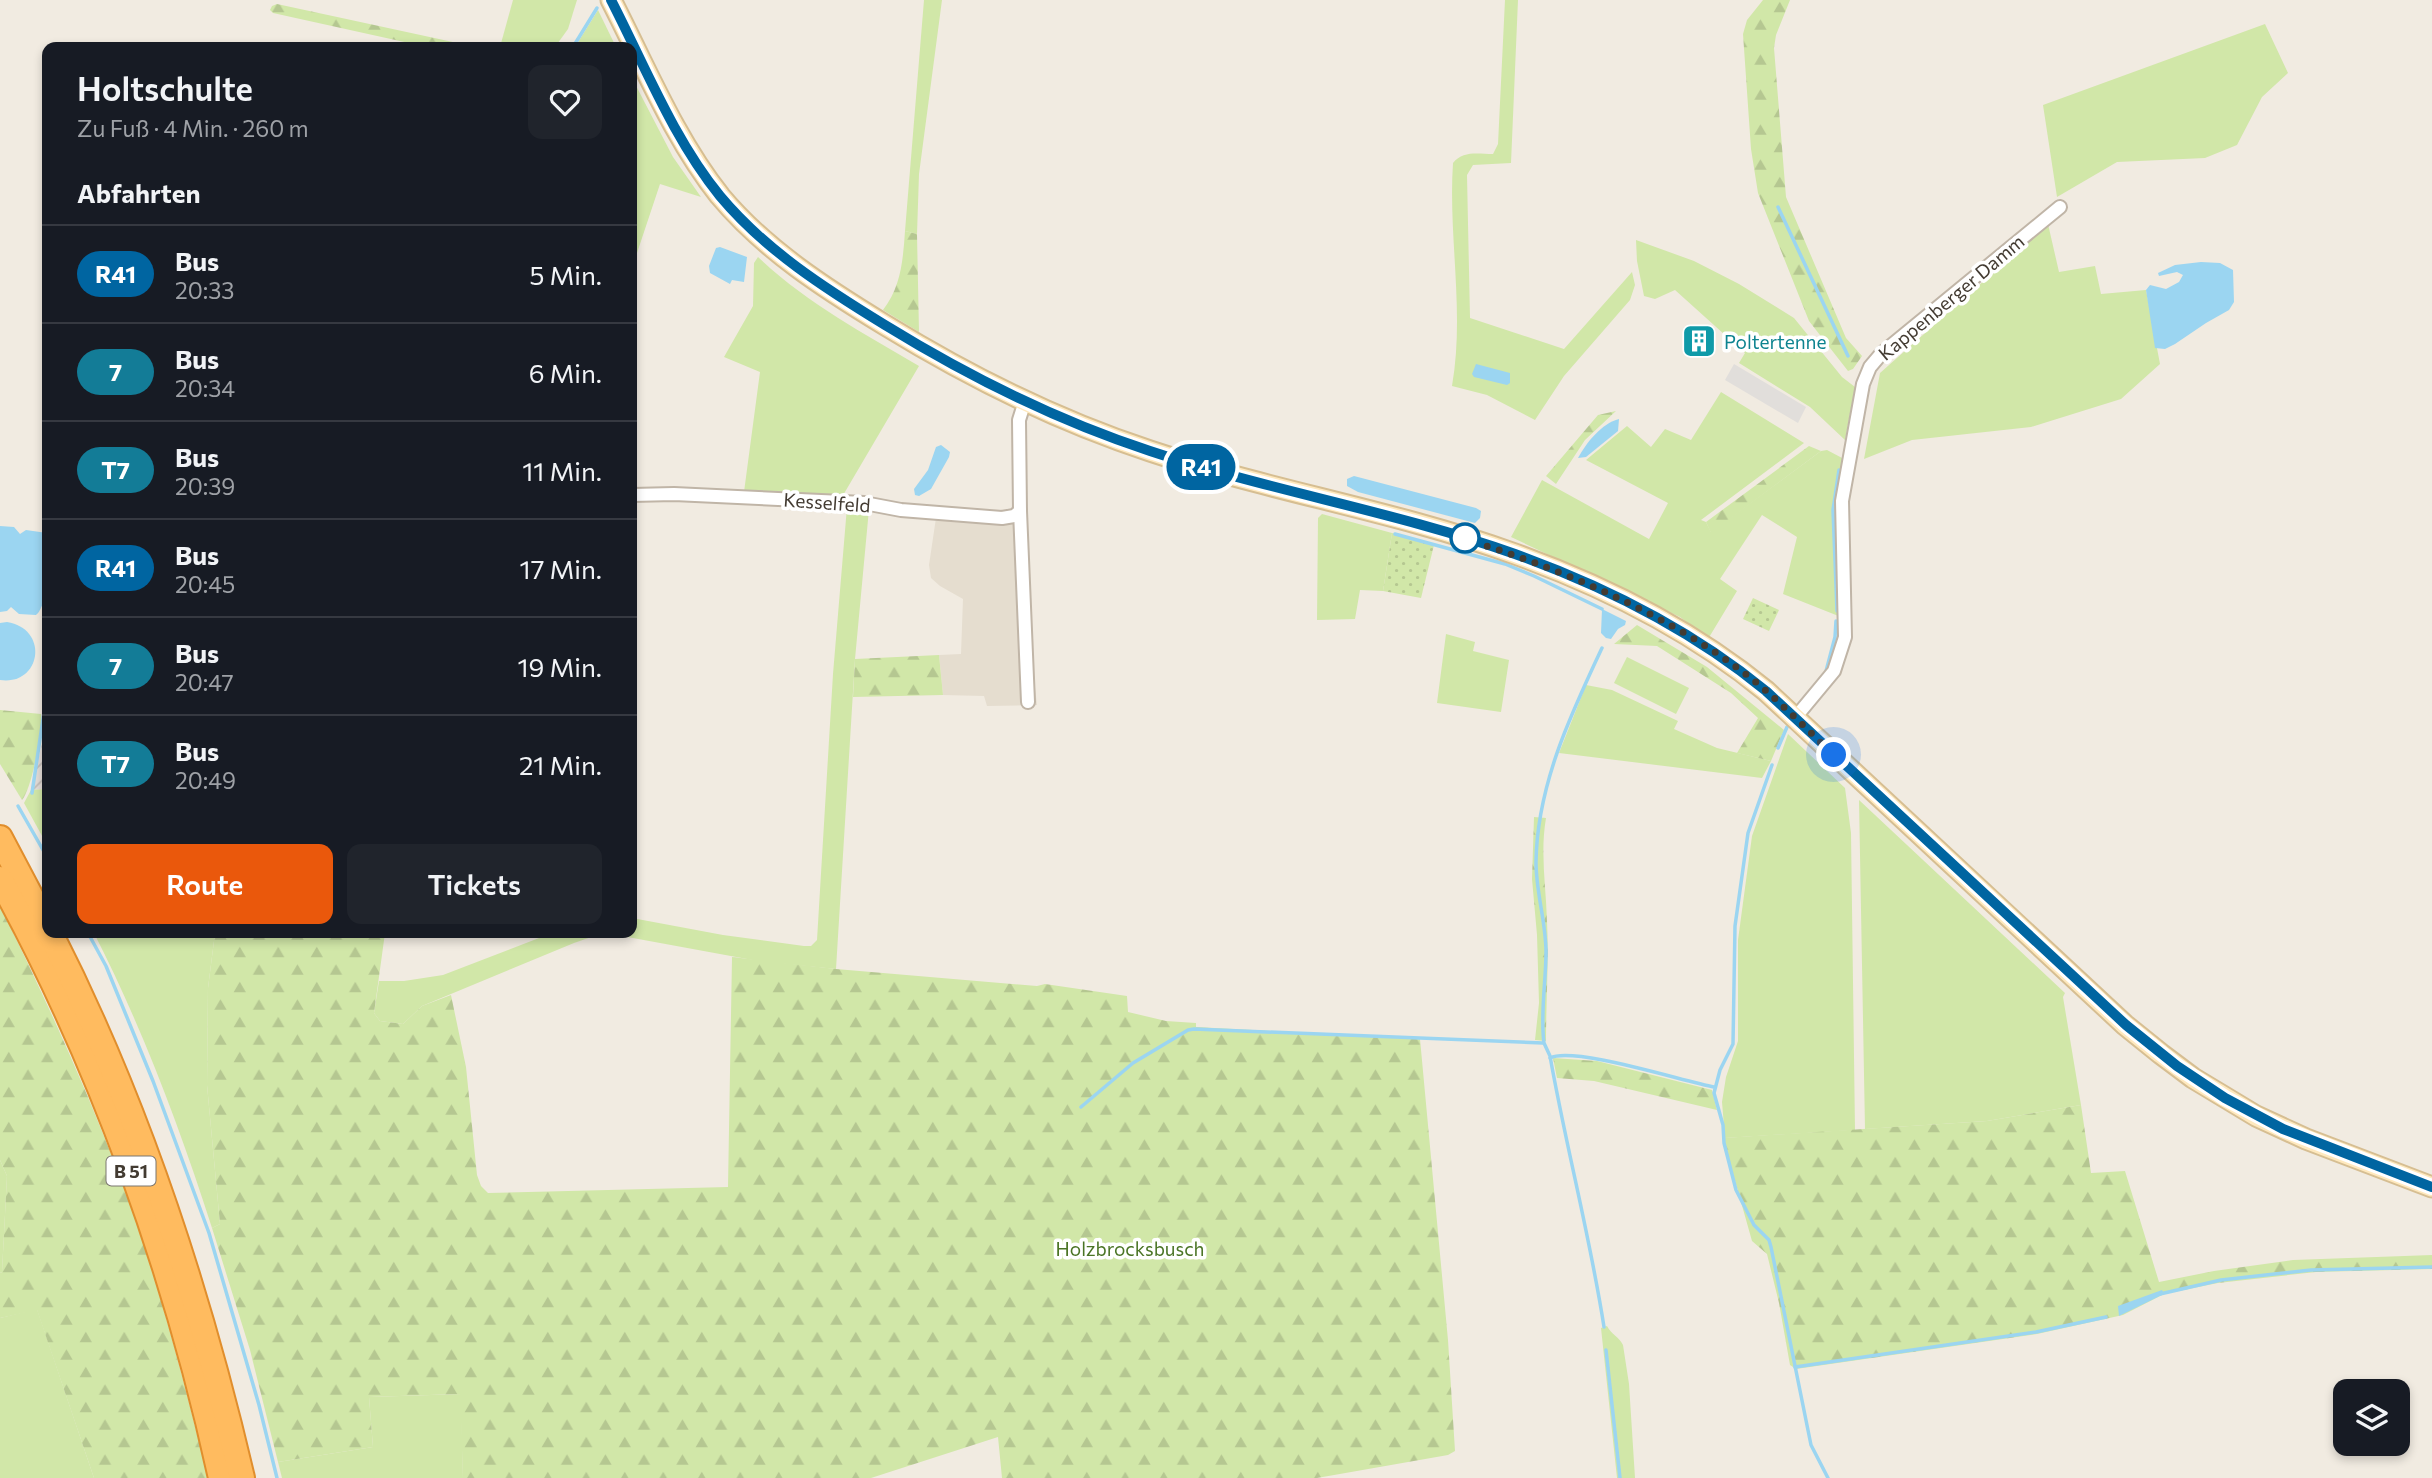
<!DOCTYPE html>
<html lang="de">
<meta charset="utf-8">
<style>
body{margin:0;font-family:Commissioner,sans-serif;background:#20242c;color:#f1f3f6;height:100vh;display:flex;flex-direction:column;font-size:26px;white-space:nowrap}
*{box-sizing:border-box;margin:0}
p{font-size:23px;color:#9ea1a6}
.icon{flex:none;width:38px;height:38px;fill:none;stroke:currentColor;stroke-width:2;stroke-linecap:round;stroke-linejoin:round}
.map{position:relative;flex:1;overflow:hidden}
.drawer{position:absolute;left:42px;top:42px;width:595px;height:896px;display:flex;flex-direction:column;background:#171b24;border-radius:14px;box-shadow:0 4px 10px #0003}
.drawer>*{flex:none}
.badge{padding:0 14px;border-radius:23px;font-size:24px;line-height:46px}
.tools{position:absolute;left:2333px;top:1379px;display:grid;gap:14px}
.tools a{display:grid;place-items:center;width:77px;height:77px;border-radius:14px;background:#171b24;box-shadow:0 4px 10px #0003;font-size:35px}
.you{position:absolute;width:35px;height:35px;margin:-18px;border:5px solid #fff;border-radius:50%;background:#1a73e8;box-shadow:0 0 0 10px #1a73e833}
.map>.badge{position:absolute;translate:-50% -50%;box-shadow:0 0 0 4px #fff}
h2{padding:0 35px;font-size:26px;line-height:63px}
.round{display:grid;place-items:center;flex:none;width:74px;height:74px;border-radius:14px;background:#20242c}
.summary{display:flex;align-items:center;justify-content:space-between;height:119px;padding:0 35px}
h1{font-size:33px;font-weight:600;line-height:52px}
.cta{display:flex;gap:14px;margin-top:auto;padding:14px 35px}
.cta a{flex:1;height:80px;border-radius:14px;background:#ea580c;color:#fff;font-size:28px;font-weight:600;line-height:80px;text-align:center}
.cta a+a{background:#20242c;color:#f1f3f6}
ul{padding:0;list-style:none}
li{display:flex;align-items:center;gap:21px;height:98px;padding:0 35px;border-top:2px solid #363941}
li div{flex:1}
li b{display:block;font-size:26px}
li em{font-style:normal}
li .badge{min-width:77px;font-weight:700;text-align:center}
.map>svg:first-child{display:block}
</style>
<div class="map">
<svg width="2432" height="1478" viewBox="0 0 2432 1478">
<defs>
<pattern id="industrial-furrows" width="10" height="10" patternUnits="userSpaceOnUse" patternTransform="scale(1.75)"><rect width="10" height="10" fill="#e3dcd7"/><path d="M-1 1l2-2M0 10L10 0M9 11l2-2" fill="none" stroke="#c4beb9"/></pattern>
<pattern id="forest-firs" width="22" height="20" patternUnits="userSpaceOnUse" patternTransform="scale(1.75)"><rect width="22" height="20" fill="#d1e7a8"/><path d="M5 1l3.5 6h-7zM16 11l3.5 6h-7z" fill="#b5c791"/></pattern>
<pattern id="park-dots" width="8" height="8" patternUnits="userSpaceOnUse" patternTransform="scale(1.75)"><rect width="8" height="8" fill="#d1e7a8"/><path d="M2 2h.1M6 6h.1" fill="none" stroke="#b5c791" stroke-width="1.8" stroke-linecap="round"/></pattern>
</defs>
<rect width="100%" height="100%" fill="#f1ebe1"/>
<!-- residential -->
<polygon fill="#e5ddcf" points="936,518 1026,523 1031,652 1037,705 987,706 984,696 943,695 939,655 961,654 963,599 940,586 931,578 929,565"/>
<!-- industrial -->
<polygon fill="url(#industrial-furrows)" points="47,695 47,789 31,790 46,727 44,715"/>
<!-- grass -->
<g fill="#d1e7a8">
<polygon points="513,0 577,0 568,29 555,47 500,47"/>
<polygon points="924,0 942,0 919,174 917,234 905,231"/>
<path d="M1505,0H1518L1511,163L1473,165L1467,175L1470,318L1564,349L1632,272L1635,285L1630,300L1564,376L1535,420L1487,395L1452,386C1465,312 1448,237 1453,163C1463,150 1479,154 1493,154L1498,144Z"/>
<polygon points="598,10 616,47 575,47"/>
<polygon points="2265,24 2288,73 2262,97 2237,145 2205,158 2117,162 2057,197 2043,105"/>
<polygon points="632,78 673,157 701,197 660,184 632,268"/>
<polygon points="2048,224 2059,272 2095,266 2101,294 2146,290 2160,364 2121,399 2031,427 1912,440 1864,459 1880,373"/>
<polygon points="1636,240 1694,261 1739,284 1794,318 1842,377 1855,387 1845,440 1810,407 1739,363 1745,353 1675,290 1655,299 1644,296 1637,261"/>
<path d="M758,257C805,302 863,333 919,366L842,497L744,492L760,372L724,357L753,306L754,263Z"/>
<polygon points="1721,392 1804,443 1701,520 1706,522 1711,532 1821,451 1827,450 1844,459 1835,509 1841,617 1783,594 1797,537 1762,515 1720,579 1737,591 1708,639 1680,617 1511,537 1542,480 1649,539 1668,503 1586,460 1627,426 1651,447 1665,429 1691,440"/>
<polygon points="847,507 869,509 855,659 836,969 758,961 622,936 600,934 574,943 422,1006 403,1024 380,1021 374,1013 379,981 404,981 443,975 552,933 632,933 632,918 723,935 804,946 811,946 817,940 833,674"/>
<polygon points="1322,514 1392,533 1383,591 1360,590 1355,619 1317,620 1318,518"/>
<polygon points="1446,634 1475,642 1473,651 1509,660 1501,712 1437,703"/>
<polygon points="1627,657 1689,688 1676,714 1614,683"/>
<polygon points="1586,685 1612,690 1678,721 1674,729 1717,748 1771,761 1762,778 1559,753"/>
<polygon points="1788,734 1845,788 1851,833 1855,1130 1725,1138 1722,1102 1726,1077 1738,1041 1738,940 1752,836"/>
<polygon points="47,789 47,845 24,803 31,790"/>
<polygon points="1859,800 2065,993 2063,997 2081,1105 1987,1121 1865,1129"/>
<path d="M94,933H215L208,988L207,1085L220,1224L212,1228C180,1128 142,1027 94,933Z"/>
<polygon points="0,1160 7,1176 2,1272 0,1273"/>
<polygon points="37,1309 94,1478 0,1478 0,1318"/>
<path d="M1607,1326C1611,1334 1619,1337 1623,1345L1629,1384L1635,1478H1617L1601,1328Z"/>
<polygon points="461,1394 463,1478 282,1478 278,1462 373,1447 369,1397"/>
</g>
<!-- forest -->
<g fill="url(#forest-firs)">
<polygon points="1763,0 1790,0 1776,35 1774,48 1786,197 1846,338 1862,356 1853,369 1848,371 1809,321 1758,193 1751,149 1743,34 1747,20"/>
<polygon points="277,4 476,47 427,47 273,13 270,10 272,6"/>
<path d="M905,231L917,234L919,332L883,310C901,287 903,260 905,231Z"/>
<polygon points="1616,411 1585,440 1556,484 1546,476 1598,415"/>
<polygon points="1809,446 1821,451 1711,533 1706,522"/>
<polygon points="1637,625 1707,667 1784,730 1771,761 1737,753 1758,718 1731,693 1657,646 1614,644"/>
<polygon points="939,655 943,695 853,697 855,659"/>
<path d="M0,710L41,714C43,730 32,788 22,800L0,764Z"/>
<path d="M1534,817L1546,818C1540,853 1546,886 1547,921C1549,960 1546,1001 1546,1041L1535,1040L1539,1003L1537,935L1532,879Z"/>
<path d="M0,906C44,995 85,1085 120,1177C157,1275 183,1377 208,1478H94L37,1310L0,1318V1273L2,1272L7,1176L0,1160Z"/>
<polygon points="215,933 385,933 374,1013 380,1021 403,1024 422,1006 451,995 466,1067 477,1175 481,1186 488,1193 728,1187 732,957 836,969 1037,986 1045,984 1127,996 1128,1012 1166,1021 1196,1023 1196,1027 1420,1039 1448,1340 1455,1451 1448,1455 1317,1478 1002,1478 998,1437 871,1478 463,1478 460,1394 369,1397 373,1447 278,1462 250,1350 212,1228 220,1224 207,1085 208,988"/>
<polygon points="1553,1058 1597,1061 1712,1090 1717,1110 1594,1081 1557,1078"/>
<polygon points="2081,1105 2091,1173 2125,1171 2159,1282 2214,1271 2293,1260 2432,1255 2432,1269 2316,1272 2218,1283 2164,1294 2123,1315 2037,1334 1796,1369 1790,1365 1779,1303 1767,1254 1752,1241 1723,1138 1987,1121"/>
</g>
<!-- park -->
<g fill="url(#park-dots)">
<polygon points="1392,533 1434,545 1421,598 1383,591"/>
<polygon points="1753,598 1779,610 1769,631 1743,619"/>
</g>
<!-- parking -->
<polygon fill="#e1dedb" points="1734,364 1806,407 1798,423 1725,380"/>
<!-- water -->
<g fill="#9bd5f1">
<polygon points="720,247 747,257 744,282 732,280 730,284 710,273 709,266 716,248"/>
<polygon points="2201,262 2220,263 2233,270 2234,302 2229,310 2206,323 2175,344 2165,349 2155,348 2146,290 2150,285 2166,289 2179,282 2183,275 2177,272 2159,276 2158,273 2175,265"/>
<polygon points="1476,364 1510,373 1510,383 1507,385 1474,377 1472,374"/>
<path d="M1619,419L1618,431L1586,457L1578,458C1586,443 1602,423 1619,419Z"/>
<polygon points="941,445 950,452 949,457 931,489 919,496 915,495 914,489 928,470 936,447"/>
<polygon points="1354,476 1476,508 1481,511 1480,518 1475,523 1358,492 1347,486 1347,479"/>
<path d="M0,526L14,527L20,534L26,530L47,533C47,551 50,605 36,615L19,614L11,607L7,611L0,612Z"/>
<polygon points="1602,609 1626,621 1625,625 1618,629 1611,639 1606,638 1601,633"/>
<path d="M7,622C50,629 41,686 0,680V623Z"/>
<polygon points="2162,1290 2164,1294 2119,1316 2118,1306"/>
</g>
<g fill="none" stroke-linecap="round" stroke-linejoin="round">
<!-- stream -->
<g stroke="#9bd5f1" stroke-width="3.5">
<polyline points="573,47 597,8"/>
<polyline points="1778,207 1848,356"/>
<polyline points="1395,534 1505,564 1534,576 1602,609"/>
<polyline points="1837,611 1833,510 1839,470"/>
<path d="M1602,648C1570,716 1537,786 1536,862C1536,893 1546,922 1546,952C1546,982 1540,1014 1544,1043L1550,1056C1566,1147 1590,1236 1604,1327"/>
<polyline points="1825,675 1835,637 1836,621"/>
<polyline points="1778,748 1787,727"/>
<polyline points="1772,765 1748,833 1735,926 1733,1044 1720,1070 1714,1093 1723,1125 1724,1143 1736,1190 1754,1225 1769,1240 1771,1247 1811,1445 1828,1478"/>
<polyline points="32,793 47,692"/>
<polyline points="18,806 47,857"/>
<polyline points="88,933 106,966 153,1081 209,1233 259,1405 277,1478"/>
<path d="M1550,1058C1574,1046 1682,1081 1714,1087"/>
<polyline points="1081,1107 1133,1063 1188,1030 1194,1029 1543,1043"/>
<polyline points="2160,1294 2221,1280 2311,1270 2432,1267"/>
<polyline points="1606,1350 1620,1478"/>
<polyline points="1795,1367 2036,1332 2106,1317"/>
</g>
<!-- street casing -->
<g stroke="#c0b5a7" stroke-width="16">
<g id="street">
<polyline points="1025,401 1019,420 1020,511 1028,702"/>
<polyline points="632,495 674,494 864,503 901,510 1002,518 1014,516 1020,511"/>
<polyline points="1795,718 1834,671 1845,637 1842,501 1863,384 1870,367 1881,354 2060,207"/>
</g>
</g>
<!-- secondary casing -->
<g stroke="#d6be92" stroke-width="23">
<path id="secondary" d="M611,0C645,66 674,138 720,196C765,250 826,289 885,325C968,376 1058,421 1150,451C1270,491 1396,511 1515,554C1604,586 1693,631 1766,691L2125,1025L2161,1054L2193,1078L2256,1116L2306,1139L2432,1187"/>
</g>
<!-- highway casing -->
<g stroke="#e08e2d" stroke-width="28">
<g id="highway">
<polyline points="0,838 47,927"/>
<path d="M0,879C102,1064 176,1271 221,1478"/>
<path d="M50,933C138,1105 198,1290 242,1478"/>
</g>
</g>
<!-- street -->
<use href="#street" stroke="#fff" stroke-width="12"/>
<!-- secondary -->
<use href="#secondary" stroke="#ffe9be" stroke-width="19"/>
<!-- highway -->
<use href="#highway" stroke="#ffbb5f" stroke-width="24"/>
</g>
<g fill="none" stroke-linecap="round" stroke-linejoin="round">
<!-- line casing -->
<g stroke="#fff" stroke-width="16">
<path id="line" d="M611,0C645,66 673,138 720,196C765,250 826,289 885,325C968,376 1058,421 1150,451C1270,491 1397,512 1515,554C1604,586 1693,631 1766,691L2126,1025L2177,1066L2225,1098L2283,1129L2432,1187"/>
</g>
<!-- line -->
<use href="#line" stroke="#0065a1" stroke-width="10"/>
<!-- walk -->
<path stroke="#433b32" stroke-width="7" stroke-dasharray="0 12.6" d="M1465,538L1458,537C1552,565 1659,610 1739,669C1773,694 1803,726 1834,755"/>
</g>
<!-- icons -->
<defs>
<g id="building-square" transform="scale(1.75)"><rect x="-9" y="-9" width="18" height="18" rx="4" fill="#0f9aa8" stroke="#fff"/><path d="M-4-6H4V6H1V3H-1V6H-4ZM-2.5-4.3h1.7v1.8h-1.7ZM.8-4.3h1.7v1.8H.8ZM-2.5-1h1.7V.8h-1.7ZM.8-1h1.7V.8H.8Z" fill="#fff"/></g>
</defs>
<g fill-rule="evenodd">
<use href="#building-square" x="1699" y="341"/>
</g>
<!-- markers -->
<circle fill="#fff" stroke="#0065a1" stroke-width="3.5" cx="1465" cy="538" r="14"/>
<g text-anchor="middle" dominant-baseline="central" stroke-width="7" stroke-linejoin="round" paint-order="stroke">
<!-- shield labels -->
<rect fill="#fff" stroke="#7b7670" stroke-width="2" x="106.5" y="1156.5" width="49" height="29" rx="5"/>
<g font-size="18" font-weight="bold" fill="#433b32">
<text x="131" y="1171">B 51</text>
</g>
<!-- street labels -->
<g font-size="19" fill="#433b32" stroke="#fff">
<text transform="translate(1951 297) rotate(-40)">Kappenberger Damm</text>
<text transform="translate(827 502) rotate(4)">Kesselfeld</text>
</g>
<!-- culture labels -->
<g font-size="19" fill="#0d838f" stroke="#fff" text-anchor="start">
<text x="1724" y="341">Poltertenne</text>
</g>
<!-- park labels -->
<g font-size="19" fill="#4a7425" stroke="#fff">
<text x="1130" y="1248">Holzbrocksbusch</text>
</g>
</g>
</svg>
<div class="tools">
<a><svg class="icon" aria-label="layers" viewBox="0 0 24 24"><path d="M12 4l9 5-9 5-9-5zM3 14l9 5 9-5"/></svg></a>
</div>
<div class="you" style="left:1834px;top:755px"></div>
<b class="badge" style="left:1201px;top:467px;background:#0065a1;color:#fff">R41</b>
<section class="drawer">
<div class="summary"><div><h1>Holtschulte</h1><p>Zu Fuß · 4 Min. · 260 m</p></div><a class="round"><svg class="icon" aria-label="heart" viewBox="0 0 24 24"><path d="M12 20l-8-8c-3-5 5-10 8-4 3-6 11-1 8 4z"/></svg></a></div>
<h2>Abfahrten</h2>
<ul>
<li><span class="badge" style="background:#0065a1;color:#fff">R41</span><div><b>Bus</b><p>20:33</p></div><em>5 Min.</em></li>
<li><span class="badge" style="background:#137c97;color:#fff">7</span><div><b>Bus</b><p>20:34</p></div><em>6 Min.</em></li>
<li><span class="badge" style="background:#137c97;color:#fff">T7</span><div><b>Bus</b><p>20:39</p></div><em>11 Min.</em></li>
<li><span class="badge" style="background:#0065a1;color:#fff">R41</span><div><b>Bus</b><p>20:45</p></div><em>17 Min.</em></li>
<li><span class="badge" style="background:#137c97;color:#fff">7</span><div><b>Bus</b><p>20:47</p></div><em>19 Min.</em></li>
<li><span class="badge" style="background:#137c97;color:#fff">T7</span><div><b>Bus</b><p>20:49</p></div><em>21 Min.</em></li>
</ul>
<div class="cta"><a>Route</a><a>Tickets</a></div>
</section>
</div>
